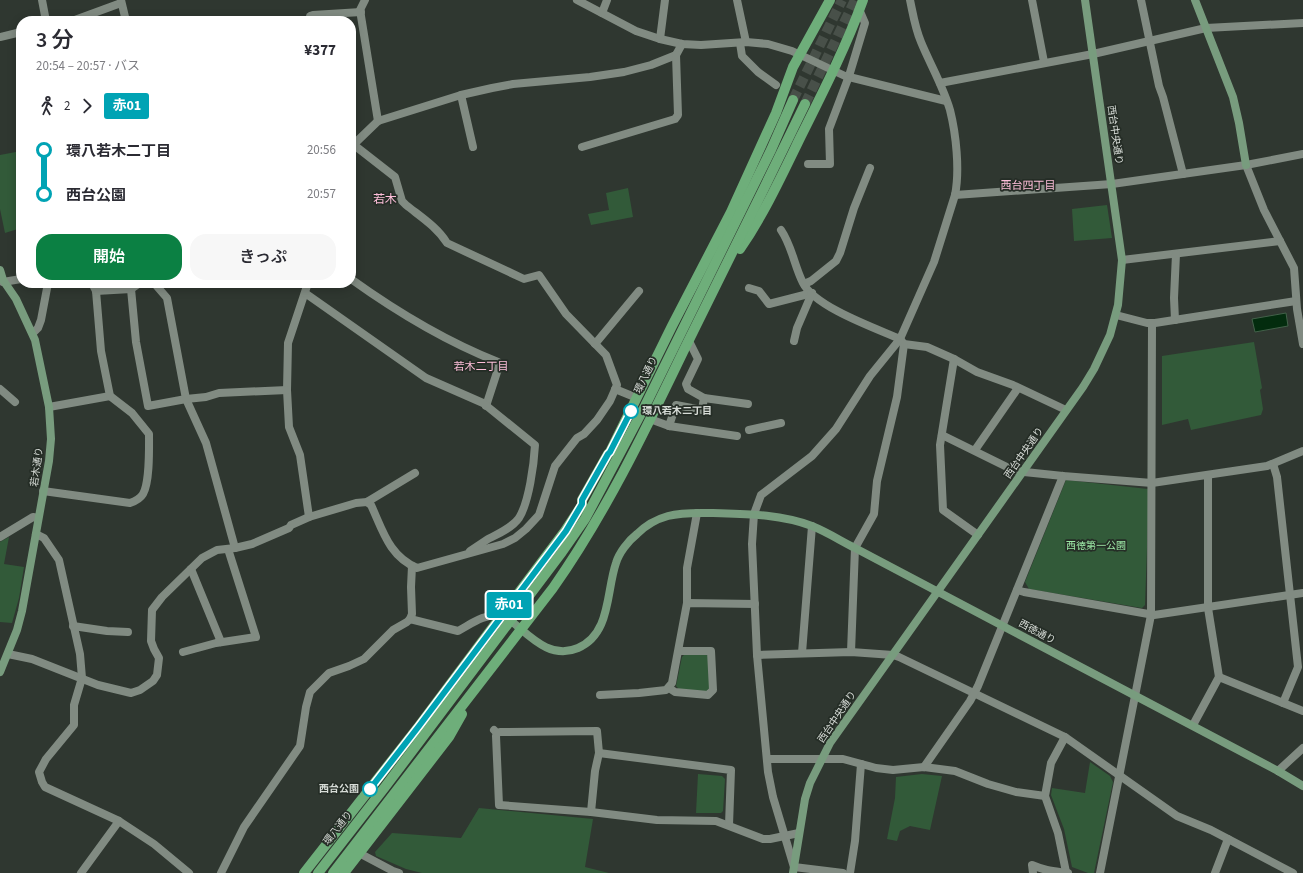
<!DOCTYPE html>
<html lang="ja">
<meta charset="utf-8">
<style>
body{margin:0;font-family:"Source Sans 3","Noto Sans JP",sans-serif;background:#f7f7f7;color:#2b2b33;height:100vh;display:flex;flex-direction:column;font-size:15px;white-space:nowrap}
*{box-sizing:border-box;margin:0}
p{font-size:13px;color:#7c7c81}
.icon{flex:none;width:22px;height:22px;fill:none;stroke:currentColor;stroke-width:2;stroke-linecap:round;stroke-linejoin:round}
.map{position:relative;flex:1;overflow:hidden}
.details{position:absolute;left:16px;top:16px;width:340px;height:272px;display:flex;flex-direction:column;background:#fff;border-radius:16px;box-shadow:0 2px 10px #0003}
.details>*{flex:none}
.badge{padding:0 8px;border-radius:3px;font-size:14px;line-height:26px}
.map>.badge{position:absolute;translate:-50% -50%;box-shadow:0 0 0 2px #fff}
.legs{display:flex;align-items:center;gap:6px;height:44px;padding:0 20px;font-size:13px}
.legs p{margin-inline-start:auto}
.overview{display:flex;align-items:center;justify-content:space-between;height:68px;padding:0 20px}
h1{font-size:22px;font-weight:600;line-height:30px}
.button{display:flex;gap:8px;margin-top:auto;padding:8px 20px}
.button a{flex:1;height:46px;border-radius:16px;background:#0b8043;color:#fff;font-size:16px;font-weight:600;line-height:46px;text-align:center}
.button a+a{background:#f7f7f7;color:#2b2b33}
ul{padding:0 20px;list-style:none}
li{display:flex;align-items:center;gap:14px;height:44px;font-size:15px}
li i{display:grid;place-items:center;width:6px;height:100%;margin:0 5px;background:currentColor}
li i::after{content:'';width:10px;height:10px;margin:-5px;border:3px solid;border-radius:50%;background:#fff}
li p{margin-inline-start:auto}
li:first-child i{background:linear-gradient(#0000 50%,currentColor 0)}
li:last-child i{background:linear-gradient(currentColor 50%,#0000 0)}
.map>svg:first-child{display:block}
</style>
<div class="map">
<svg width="1303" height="873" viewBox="0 0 1303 873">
<rect width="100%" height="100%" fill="#2f3730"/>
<!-- green -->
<g fill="#325a39">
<polygon points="21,151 21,228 5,233 0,209 0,155"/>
<polygon points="628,188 633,217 591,225 588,214 609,210 606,193"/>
<polygon points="1107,205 1112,238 1074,241 1072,209"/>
<polygon points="1254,342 1262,388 1260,390 1263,409 1261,415 1191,430 1188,419 1162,425 1162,356"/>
<polygon points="1066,480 1148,489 1149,491 1145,605 1142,608 1029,589 1025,582"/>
<polygon points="9,537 4,564 24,567 19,598 12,623 0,622 0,542"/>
<polygon points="705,653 709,657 710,689 706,692 679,689 676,686 682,657 685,654"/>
<polygon points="1090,762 1110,776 1113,782 1094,873 1088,873 1072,867 1064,829 1051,795 1052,788 1085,793"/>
<polygon points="698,774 722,776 725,779 723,811 721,813 696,813"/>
<polygon points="922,774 942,776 930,830 910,826 900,831 897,841 887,839 895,798 896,777"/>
<polygon points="479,808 593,819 585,867 609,873 422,873 406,869 376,856 375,852 392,833 461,838"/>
</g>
<!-- water -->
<polygon fill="#032c0e" stroke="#43614a" points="1286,313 1288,326 1255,332 1252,319"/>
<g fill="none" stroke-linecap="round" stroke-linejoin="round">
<!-- primary-tunnel -->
<g stroke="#485049" stroke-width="10" stroke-dasharray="10 5" stroke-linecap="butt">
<polyline points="793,100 842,0"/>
<polyline points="805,104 855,0"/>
</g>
<!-- street -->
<g stroke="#818b82" stroke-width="8">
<polyline points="42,0 46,21"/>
<polyline points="121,0 126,21"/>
<polyline points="365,0 360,10 378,121"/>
<polyline points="577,0 636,31 660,39 682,44 701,45 746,42 768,44 792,51 845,76 946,101"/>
<polyline points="737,0 746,42"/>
<polyline points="1032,0 1044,62"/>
<polyline points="1141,0 1159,86 1163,97 1183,174"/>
<polyline points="602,13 607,0"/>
<polyline points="72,21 121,3"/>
<polyline points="310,21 310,16 313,15 361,12"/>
<polyline points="0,37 21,32"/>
<polyline points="660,39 665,0"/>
<polyline points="740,43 742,56 758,72 776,85"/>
<polyline points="940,83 1093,54 1206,28 1303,23"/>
<polyline points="461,95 473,147"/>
<path d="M354,145L395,177L402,201L406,205C421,217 437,227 447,243L524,279L539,275L566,314L606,355L617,385L610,401L597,420L584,434L577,438L555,466L539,515L526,529L515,538L503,544L417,568C389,556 383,531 371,505L367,502"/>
<polyline points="351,147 378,121 461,95 492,88 513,84 590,77 624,72 651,65 676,55 682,44"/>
<polyline points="582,147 675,119 678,115 676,55"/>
<polyline points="808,164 830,164 829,129 849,76 865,23 859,9"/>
<polyline points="1246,165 1264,210 1294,268 1297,309 1303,344"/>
<polyline points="955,195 1112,184 1246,165 1303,154"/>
<path d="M781,230C792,246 794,265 803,283C815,307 875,328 900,339L904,344L927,347L954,359L977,372L1013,385L1066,410"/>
<polyline points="1122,260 1280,241"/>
<path d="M351,279C397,312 445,341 498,362L499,366L486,406"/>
<polyline points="3,282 21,279"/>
<polyline points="154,283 167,298 186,399 206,443 235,548"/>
<polyline points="308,283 288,343 287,390 289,427 300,455 309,517"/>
<polyline points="804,284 811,281 836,261 840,253 854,208 870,168"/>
<polyline points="749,288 759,291 769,304 812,293"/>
<polyline points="131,289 136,342 148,406 186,399 206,397 219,393 287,390"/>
<polyline points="96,291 131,289 140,283"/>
<path d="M305,293L426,378L483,403L535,445C534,464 529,502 519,518C512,528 498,534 488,539C482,543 476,547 470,551"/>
<polyline points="1116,315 1147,323 1155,323 1296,301"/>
<polyline points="1175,320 1174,298 1176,254"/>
<polyline points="33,333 38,328 41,320 48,283"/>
<polyline points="689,341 698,359 686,384 688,389 704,398 748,404"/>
<polyline points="794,341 797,328 812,293"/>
<polyline points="595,344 639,291"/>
<polyline points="954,359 940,445 943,510 978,535"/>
<polyline points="0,389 15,402"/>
<polyline points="615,389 637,398"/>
<polyline points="49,407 110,396"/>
<polyline points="650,419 669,426 676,405 702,410 704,398"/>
<polyline points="669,426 737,436"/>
<polyline points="749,430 781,423"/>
<polyline points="942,435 1015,471 1063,476 1152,483 1267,466 1303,451"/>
<polyline points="975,450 1018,388"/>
<polyline points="1273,464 1277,477 1298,667 1283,703"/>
<path d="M43,491L130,503C136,501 140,499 143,494C150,482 149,448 149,434L132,413L110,396L101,351L96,291L92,283"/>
<polyline points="36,534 44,538 59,560 80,654 82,678 74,705 74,725 46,759 39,772 42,782 45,787 119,821 154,844 189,873"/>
<polyline points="0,537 33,517 38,518"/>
<polyline points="191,569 221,642"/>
<polyline points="1017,590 1024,592 1154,615 1303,593"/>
<polyline points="687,603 687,568 697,513"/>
<polyline points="410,619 412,614 411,587 412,566"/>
<polyline points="73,626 107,631 128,632"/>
<polyline points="183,652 216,643 256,637 228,549"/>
<polyline points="851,652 855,548 874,514 877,481 897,397 904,344"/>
<polyline points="802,653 812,526"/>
<polyline points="8,654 32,659 98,685 131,693 140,690 153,681 157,675 159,658 154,649 151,641 152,610 162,597 202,558 217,550 235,548 252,544 289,528 291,525 309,517 356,503 367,502 415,473"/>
<polyline points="757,655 851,652 893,655 899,657 1065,737 1177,816 1211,830 1293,873"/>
<polyline points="1219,677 1303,711"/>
<polyline points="669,688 675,692 708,695 713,690 711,651 679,651"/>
<polyline points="600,695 639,693 666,690 672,683 687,603 755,604"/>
<polyline points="1193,725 1219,677 1208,608 1208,476"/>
<polyline points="494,730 497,733 500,732 597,731 599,753 595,771 591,812"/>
<polyline points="497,733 496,736 499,805 591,812 657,820 716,821 763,839 770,839 799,833"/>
<polyline points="1065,737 1051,763 1045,796 1058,833 1066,872"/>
<polyline points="599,753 731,770 729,825"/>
<polyline points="767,759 843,759 876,768 893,770 924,767 955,771 988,784 1016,792 1045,796"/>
<polyline points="924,767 970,701 978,686 1063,476"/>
<polyline points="1278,771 1303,748"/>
<polyline points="359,853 393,871 399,873"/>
<polyline points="81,873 119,821"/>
<path d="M221,873L244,827L300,746L306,707L310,692L329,673L349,666L364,659L393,630L407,622L410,619L458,631C471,624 485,613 501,616"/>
<path d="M843,873L794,867L773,797L768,772L757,655L752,544L754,514L761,495L812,456L836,429L870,376L900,339L934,262L955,195C960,170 956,134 950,110C943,86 930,64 921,42C915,28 913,14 910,0"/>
<polyline points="850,873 855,841 861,764"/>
<path d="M1033,873L1032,865C1046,871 1053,871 1068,873"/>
<polyline points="1100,873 1151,615 1152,324"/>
<polyline points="1215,873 1228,839"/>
</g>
<!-- secondary -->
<g stroke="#789c7e" stroke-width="8">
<polyline points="1195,0 1233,97 1239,123 1246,165"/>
<polyline points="0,270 3,280 16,299 35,340 49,407 51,439 49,461 22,611 17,630 0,672"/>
<path d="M510,620C530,636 550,660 578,648C611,634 606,592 616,563C619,553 628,541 637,534C645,526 657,519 668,516C683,512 698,513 713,513C746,514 780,514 812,526C827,532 841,541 855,548L1278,771L1303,786"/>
<polyline points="793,873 805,799 810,783 830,743 1083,387 1094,369 1110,335 1118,305 1122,260 1085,0"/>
</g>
<!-- primary -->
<g stroke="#6eae7a" stroke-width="10">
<path d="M740,249C764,214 782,175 801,136C823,92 846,47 863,0"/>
<polyline points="304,873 419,726 565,531 582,505 582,500 608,454 610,452 672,326 731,212 776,113 793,67 830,0"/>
<polyline points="318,873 385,787 562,552 585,519 645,406 771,150 793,100"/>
<path d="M333,873L553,588C605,514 644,433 683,352C724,269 765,187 805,104"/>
<polyline points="344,873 449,737 462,714"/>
</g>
</g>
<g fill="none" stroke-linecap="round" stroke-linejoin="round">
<!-- line-1 casing -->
<g stroke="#fff" stroke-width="9">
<polyline id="line-1" points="370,789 419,726 566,531 582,504 582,500 608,454 610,452 631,411"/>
</g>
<!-- line-1 -->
<use href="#line-1" stroke="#00a3b4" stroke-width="6"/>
</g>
<!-- markers -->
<g fill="#fff" stroke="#00a3b4" stroke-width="2">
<circle cx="631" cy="411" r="7"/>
<circle cx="370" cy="789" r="7"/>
</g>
<g text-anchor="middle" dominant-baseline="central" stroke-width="3.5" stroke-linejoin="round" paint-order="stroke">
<!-- street labels -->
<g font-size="10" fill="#d7dcd7" stroke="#252d26">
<text transform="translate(1115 135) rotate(82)">西台中央通り</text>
<text transform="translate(646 375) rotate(-64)">環八通り</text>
<text transform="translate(1024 453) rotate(-55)">西台中央通り</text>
<text transform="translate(37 467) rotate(-82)">若木通り</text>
<text transform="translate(1037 632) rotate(28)">西徳通り</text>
<text transform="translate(837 717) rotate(-56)">西台中央通り</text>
<text transform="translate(338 828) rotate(-52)">環八通り</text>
</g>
<!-- stop labels -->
<g font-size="10" font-weight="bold" fill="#d7dcd7" stroke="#252d26" text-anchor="start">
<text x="642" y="411">環八若木二丁目</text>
<text x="359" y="789" text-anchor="end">西台公園</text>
</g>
<!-- park labels -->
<g font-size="10" fill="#9ce8a6" stroke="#252d26">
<text x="1096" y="546">西徳第一公園</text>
</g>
<!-- neighbourhood labels -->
<g font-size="11" fill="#fdbed9" stroke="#252d26">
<text x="1028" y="185">西台四丁目</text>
<text x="481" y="366">若木二丁目</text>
</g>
<!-- quarter labels -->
<g font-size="12" fill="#fdbed9" stroke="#252d26">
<text x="385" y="199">若木</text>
</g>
</g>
</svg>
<b class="badge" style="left:509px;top:605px;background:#00a3b4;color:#fff">赤01</b>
<section class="details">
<div class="overview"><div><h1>3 分</h1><p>20:54 – 20:57 · バス</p></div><b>¥377</b></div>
<div class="legs"><svg class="icon" aria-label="walk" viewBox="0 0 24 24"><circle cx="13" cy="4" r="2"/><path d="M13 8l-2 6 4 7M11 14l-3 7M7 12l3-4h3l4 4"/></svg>2<svg class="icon" aria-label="forward" viewBox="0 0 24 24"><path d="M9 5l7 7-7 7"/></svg><b class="badge" style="background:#00a3b4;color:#fff">赤01</b></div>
<ul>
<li><i style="color:#00a3b4"></i><b>環八若木二丁目</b><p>20:56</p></li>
<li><i style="color:#00a3b4"></i><b>西台公園</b><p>20:57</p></li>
</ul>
<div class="button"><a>開始</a><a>きっぷ</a></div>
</section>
</div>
